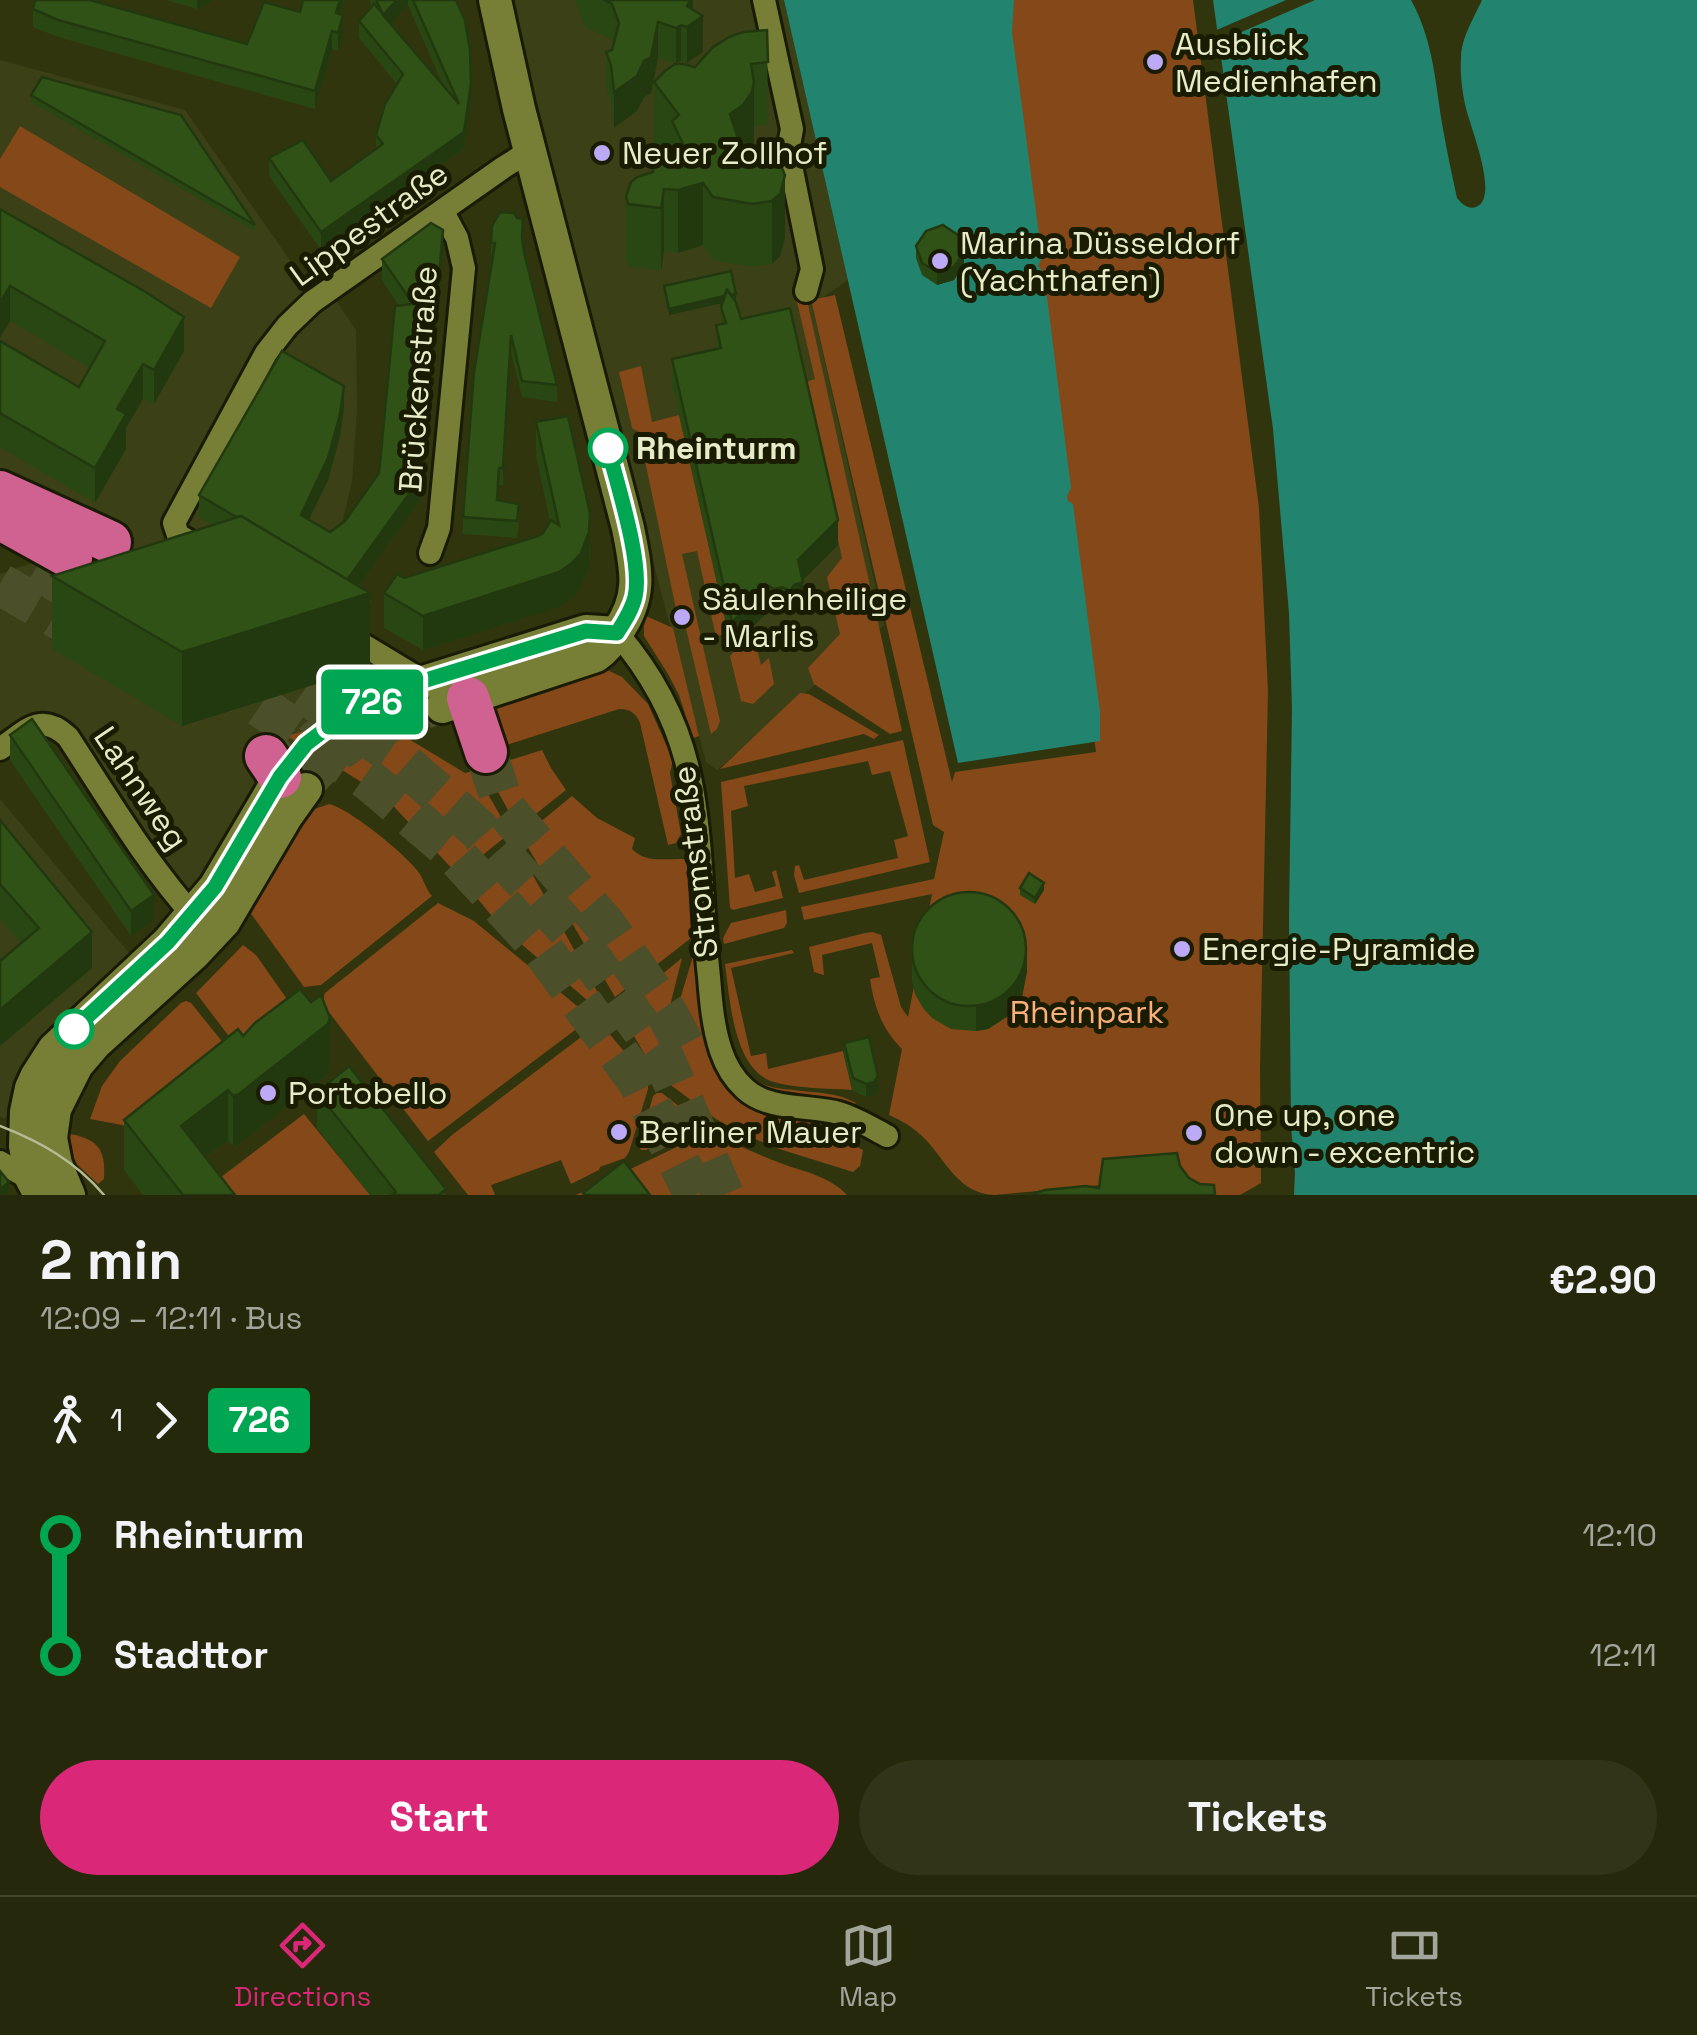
<!DOCTYPE html>
<meta charset="utf-8">
<style>
body{margin:0;font-family:"Space Grotesk",sans-serif;background:#313418;color:#f1f3f6;height:100vh;display:flex;flex-direction:column;font-size:38px;white-space:nowrap}
*{box-sizing:border-box;margin:0}
p{font-size:32px;color:#a3a69c}
.icon{flex:none;width:55px;height:55px;fill:none;stroke:currentColor;stroke-width:2;stroke-linecap:round;stroke-linejoin:round}
.map{position:relative;height:1195px;overflow:hidden}
.details{display:flex;flex-direction:column;background:#25280a;flex:1}
.details>*{flex:none}
.badge{padding:0 20px;border-radius:8px;font-size:35px;line-height:65px}
.map>.badge{position:absolute;translate:-50% -50%;box-shadow:0 0 0 5px #fff}
.legs{display:flex;align-items:center;gap:15px;height:110px;padding:0 40px;font-size:32px}
.legs p{margin-inline-start:auto}
.head{display:flex;align-items:center;justify-content:space-between;height:170px;padding:0 40px}
h1{font-size:55px;font-weight:700;line-height:75px}
.primary-button{display:flex;gap:20px;margin-top:auto;padding:20px 40px}
.primary-button a{flex:1;height:115px;border-radius:60px;background:#db2777;color:#fff;font-size:40px;font-weight:700;line-height:115px;text-align:center}
.primary-button a+a{background:#313418;color:#f1f3f6}
ul{padding:0 40px;list-style:none}
li{display:flex;align-items:center;gap:35px;height:120px;font-size:38px}
li i{display:grid;place-items:center;width:15px;height:100%;margin:0 12px;background:currentColor}
li i::after{content:'';width:25px;height:25px;margin:-12px;border:8px solid;border-radius:50%;background:#25280a}
li p{margin-inline-start:auto}
li:first-child i{background:linear-gradient(#0000 50%,currentColor 0)}
li:last-child i{background:linear-gradient(currentColor 50%,#0000 0)}
.dock{display:flex;justify-content:space-around;align-items:center;height:140px;border-top:2px solid #42442b;background:#25280a;font-size:28px;color:#a3a69c}
.dock a{display:grid;justify-items:center;gap:5px}
.dock .active{color:#db2777}
.map>svg:first-child{display:block}
</style>
<div class="map">
<svg width="1697" height="1195" viewBox="0 0 1697 1195">
<rect width="100%" height="100%" fill="#31350e"/>
<!-- built -->
<g fill="#3c4016">
<polygon points="498,0 784,0 848,280 812,305 884,625 717,770 706,762 655,569 583,329"/>
<polygon points="0,60 185,110 303,279 329,291 356,330 357,410 352,482 336,548 371,601 360,631 431,677 324,714 280,768 190,901 67,734 49,714 0,748 0,574 103,538 0,489"/>
<polygon points="0,799 134,959 39,1046 6,1119 0,1117"/>
</g>
<!-- green -->
<g fill="#844819">
<path d="M1008,0H1193L1259,508L1268,691L1260,1068L1261,1183L1240,1195H1187L1177,1178L995,1195C958,1194 947,1161 923,1137C913,1127 902,1121 889,1115L902,1049C882,1029 874,1007 870,979L880,977L872,943L822,955L824,975L814,972L809,947L865,933L873,932L881,935L901,1007L908,1017L932,894L804,920L801,907L934,879L944,832L933,825L811,300L835,295L952,782L955,772L1096,752L1004,25Z"/>
<polygon points="20,126 240,257 211,308 0,187 0,159"/>
<polygon points="807,300 902,731 890,734 814,684 808,668 840,634 827,577 842,558 803,383 815,379 797,302"/>
<polygon points="641,366 652,422 679,415 728,633 716,637 697,551 682,554 720,721 717,729 711,734 683,616 677,614 639,432 632,428 619,372"/>
<polygon points="646,616 673,628 699,736 693,738 679,695 668,674 644,636 644,626"/>
<polygon points="753,633 761,665 769,658 774,684 753,704 741,701 730,656"/>
<path d="M605,669L622,677L648,704L673,760L670,773L681,834L676,843L668,845L640,723C636,713 630,709 619,709L497,748L492,709L499,699Z"/>
<polygon points="800,693 809,694 879,735 874,739 864,734 720,769"/>
<polygon points="364,712 465,773 475,771 510,833 458,875 384,796 287,736"/>
<polygon points="903,740 930,862 799,893 794,875 795,866 799,865 804,880 898,858 894,840 908,836 890,771 872,775 868,761 744,786 748,806 731,811 735,878 749,874 755,892 776,886 772,872 776,870 783,898 733,910 730,908 721,782"/>
<polygon points="542,750 551,768 566,790 518,828 485,768"/>
<path d="M572,796L597,818L635,838L632,849C647,864 665,858 684,859L691,869L695,935L615,997L522,837Z"/>
<path d="M329,804C349,808 408,856 420,874C424,881 426,889 432,896L321,985L304,987L247,908L306,812Z"/>
<polygon points="515,843 602,1000 594,1006 499,925 465,883"/>
<polygon points="438,903 474,921 588,1015 583,1024 428,1141 325,1007 323,1000 325,993"/>
<polygon points="786,910 787,923 784,928 724,944 723,938 731,923"/>
<polygon points="243,945 256,955 289,1002 234,1043 196,993"/>
<path d="M792,950L794,953L731,968L751,1056L766,1053L768,1069L843,1051L852,1090C827,1088 798,1089 774,1082C733,1070 730,999 725,964Z"/>
<polygon points="693,956 695,956 702,1012 722,1075 817,1119 846,1141 863,1150 860,1166 853,1172 776,1148 741,1133 716,1119 668,1083 662,1068 664,1053"/>
<polygon points="682,958 658,1054 652,1060 647,1058 622,1016 622,1007"/>
<path d="M718,969C723,1000 727,1061 755,1080C767,1088 781,1089 794,1090C815,1093 837,1092 856,1103L855,1104L831,1099L780,1096L769,1093L740,1072L721,1022Z"/>
<polygon points="186,1001 191,1003 229,1050 138,1128 90,1119 102,1086 120,1061 181,1003"/>
<polygon points="596,1029 607,1031 648,1080 648,1089 629,1152 625,1158 600,1167 599,1170 571,1184 561,1160 491,1185 495,1195 468,1195 434,1152 452,1135 589,1031"/>
<polygon points="657,1093 662,1093 694,1118 694,1124 690,1129 646,1150 641,1150 639,1146 653,1096"/>
<polygon points="304,1114 370,1195 220,1195 212,1184"/>
<path d="M66,1133C96,1139 106,1146 104,1179L98,1184L66,1154Z"/>
<path d="M706,1133L716,1134C737,1146 760,1155 783,1164C805,1172 831,1177 847,1195H576Z"/>
</g>
<!-- water -->
<g fill="#22846e">
<polygon points="784,0 1014,0 1012,32 1042,257 1038,266 1044,273 1071,488 1067,496 1068,501 1073,504 1100,712 1100,741 958,763"/>
<path d="M1213,0H1411C1434,42 1435,83 1443,129C1447,152 1452,175 1457,198C1461,203 1468,210 1476,207C1501,198 1468,122 1465,104C1462,90 1460,72 1461,58C1461,38 1474,18 1482,0H1697V1195H1294L1295,1173L1291,1126L1289,918L1292,708L1289,613L1273,429Z"/>
</g>
<!-- pier -->
<polygon fill="#31350e" points="1286,0 1315,0 1214,44 1212,32"/>
<g fill="none" stroke-linecap="round" stroke-linejoin="round">
<!-- secondary-tunnel -->
<g stroke="#4c502a" stroke-width="32" stroke-dasharray="32 16" stroke-linecap="butt">
<path d="M280,777C288,766 296,754 305,745C329,720 372,700 404,688"/>
<path d="M306,789C341,742 389,726 442,707"/>
</g>
<!-- highway-tunnel -->
<g stroke="#4c502a" stroke-width="42" stroke-dasharray="42 21" stroke-linecap="butt">
<polyline points="36,568 99,607"/>
<polyline points="0,584 99,642"/>
<polyline points="289,649 375,700"/>
<polyline points="250,658 273,671 393,754 478,829 575,937 663,1057 723,1195"/>
<polyline points="207,672 247,697 370,781 452,851 542,949 639,1082 695,1195"/>
<polyline points="486,752 504,808 605,925 666,1012 687,1051"/>
</g>
<!-- street casing -->
<g stroke="#191b05" stroke-width="28">
<g id="street">
<polyline points="764,0 792,129 788,151 812,269 806,291"/>
<polyline points="206,551 178,535 174,523 266,353 287,326 312,302 504,167 530,151"/>
<polyline points="430,553 439,528 464,268 457,238 443,212"/>
<path d="M617,633C655,677 682,730 692,788C703,850 702,914 709,977C711,1002 713,1027 721,1051C726,1066 734,1079 745,1089C769,1111 810,1105 839,1113C856,1118 872,1128 887,1136"/>
<polyline points="345,634 423,681"/>
<path d="M0,749C25,732 40,711 68,737C109,800 148,866 199,922"/>
<polyline points="0,1162 39,1184"/>
</g>
</g>
<!-- secondary casing -->
<g stroke="#191b05" stroke-width="38">
<g id="secondary">
<polyline points="404,688 586,631 617,633"/>
<path d="M442,707L596,656C606,649 611,641 618,631C643,595 636,569 628,528L519,109L495,0"/>
<polyline points="40,1195 31,1178 25,1146 26,1112 31,1088 36,1077 54,1049 168,942 215,887 280,777"/>
<polyline points="69,1195 56,1164 51,1138 55,1109 77,1065 95,1044 193,955 224,922 286,817 306,789"/>
</g>
</g>
<!-- highway casing -->
<g stroke="#191b05" stroke-width="48">
<g id="highway">
<polyline points="0,492 110,542"/>
<polyline points="10,524 71,558"/>
<polyline points="468,698 486,752"/>
<polyline points="266,756 280,777"/>
</g>
</g>
<!-- street -->
<use href="#street" stroke="#777e36" stroke-width="22"/>
<!-- secondary -->
<use href="#secondary" stroke="#777e36" stroke-width="32"/>
<!-- highway -->
<use href="#highway" stroke="#d06292" stroke-width="42"/>
<!-- tram -->
<path stroke="#b6ba95" stroke-width="2.5" d="M0,1126C41,1142 75,1161 104,1195"/>
</g>
<!-- wall -->
<g fill="#294713" fill-rule="evenodd">
<polygon points="166,0 213,0 197,9"/>
<polygon points="303,0 344,0 341,14 343,33 338,51 332,49 315,109 58,37 33,27 33,9 247,44 300,12"/>
<path d="M370,0H456L471,101L464,149L321,250L269,176V158L331,181L376,149V135L397,84L359,38V21L371,8ZM408,5L443,85L391,24Z"/>
<polygon points="575,0 693,0 693,10 703,52 687,63 681,60 676,64 658,58 651,93 644,97 637,111 614,128 611,100 606,88 606,52 612,50 614,44 612,40 585,27"/>
<polygon points="767,30 768,124 754,126 754,145 752,155 748,160 748,162 778,159 785,238 780,256 772,264 752,267 713,260 703,245 678,253 664,251 661,271 628,266 626,258 626,196 652,172 661,154 654,145 654,82 695,67"/>
<polygon points="31,95 255,225 255,231 31,102"/>
<polygon points="0,209 184,351 154,404 143,399 126,428 126,449 95,503 0,447 0,341 79,387 90,368 10,321"/>
<polygon points="523,242 557,385 557,402 522,397 511,352 503,485 499,485 498,501 519,520 517,538 463,534 463,517 492,260 491,260 491,243"/>
<polygon points="916,246 964,264 954,280 937,285 922,275 916,258"/>
<polygon points="443,252 421,499 358,586 370,667 182,726 52,649 52,576 212,525 199,517 199,495 344,408 340,436 328,480 309,519 330,532 345,521 379,473 399,306 382,280 382,259"/>
<polygon points="664,286 736,300 741,319 838,545 802,580 803,607 794,609 790,616 782,612 774,614 769,611 732,647 672,384 672,359 716,349 716,325 721,324 722,303 669,315"/>
<polygon points="536,422 590,548 589,566 581,587 572,598 559,607 423,650 384,628 384,593 404,578 543,533 550,521 536,456"/>
<polygon points="10,735 154,920 131,936 10,760"/>
<polygon points="0,820 92,968 0,1046 0,961 21,943 0,919"/>
<polygon points="1020,888 1044,890 1035,904 1020,895"/>
<polygon points="912,956 1027,971 1022,997 1011,1014 988,1029 976,1031 951,1029 932,1018 923,1008 915,994 912,981"/>
<polygon points="243,1036 330,1068 328,1074 239,1144 233,1146 228,1140 206,1157 235,1195 143,1195 124,1170 124,1120"/>
<polygon points="844,1043 878,1089 874,1095 866,1097 853,1091 844,1056"/>
<polygon points="317,1092 446,1195 370,1195 317,1128"/>
</g>
<!-- shaded-wall -->
<g fill="#22390f">
<polygon points="197,0 213,0 197,9"/>
<polygon points="340,0 344,0 336,31 336,13"/>
<polygon points="397,0 408,0 408,5 383,33 383,15"/>
<polygon points="682,0 693,0 693,23 703,16 703,52 687,63 687,27"/>
<polygon points="343,15 343,33 338,51 338,33"/>
<polygon points="658,22 658,58 651,93 644,97 637,111 614,128 614,92"/>
<polygon points="681,25 681,60 676,64 676,28"/>
<polygon points="332,31 332,49 315,109 315,91"/>
<polygon points="754,82 754,145 752,155 743,167 730,114"/>
<polygon points="471,83 471,101 464,149 321,250 321,232 464,132"/>
<polygon points="785,175 785,238 780,256 772,264 772,201"/>
<polygon points="703,183 703,245 678,253 678,190"/>
<polygon points="664,189 664,251 661,271 661,208"/>
<polygon points="443,230 443,252 421,499 348,600 370,593 370,667 182,726 182,652 346,582 421,477"/>
<polygon points="964,252 964,264 954,280 937,285 937,272"/>
<polygon points="10,286 10,321 0,338 0,303"/>
<polygon points="736,294 736,300 669,315 669,309"/>
<polygon points="184,317 184,351 154,404 154,370"/>
<polygon points="511,335 511,352 503,485 503,468"/>
<polygon points="143,364 143,399 126,428 126,449 95,503 95,468 117,409"/>
<polygon points="344,386 344,408 340,436 328,480 301,536 301,515"/>
<polygon points="590,513 589,566 581,587 572,598 559,607 423,650 423,616"/>
<polygon points="838,520 838,545 799,584 803,582 803,607 794,609 790,616 790,591 798,560"/>
<polygon points="769,586 769,611 732,647 732,622"/>
<polygon points="782,587 782,612 774,614 774,589"/>
<polygon points="1044,883 1044,890 1035,904 1035,898"/>
<polygon points="154,895 154,920 131,936 131,911"/>
<polygon points="92,932 92,968 0,1046 0,1010"/>
<polygon points="1027,947 1027,971 1022,997 1011,1014 988,1029 976,1031 976,1006"/>
<polygon points="330,1018 330,1068 328,1074 239,1144 233,1146 233,1096"/>
<polygon points="878,1076 878,1089 874,1095 866,1097 866,1084"/>
<polygon points="228,1090 228,1140 181,1176 181,1126"/>
<polygon points="9,1182 9,1195 0,1195 0,1189"/>
</g>
<!-- building -->
<g fill="#305216" stroke="#22390f" stroke-width="2.5">
<polygon points="35,0 90,0 247,44 264,2 300,12 303,0 340,0 336,13 343,15 338,33 332,31 315,91 58,20 33,9"/>
<polygon points="376,0 397,0 383,15 459,104 413,0 456,0 465,20 470,50 471,83 464,132 321,232 269,158 303,140 331,181 383,144 376,135 385,104 403,74 359,21 374,4 383,14"/>
<polygon points="604,0 690,0 687,6 703,16 687,27 681,25 676,28 658,22 651,57 644,61 637,76 614,92 611,65 606,52 612,50 619,23 612,4"/>
<polygon points="767,30 768,62 751,64 754,82 752,92 743,105 730,114 740,145 748,162 778,159 785,175 780,194 772,201 752,204 713,197 703,183 678,190 664,189 661,208 628,204 626,196 631,182 637,177 653,172 652,155 685,148 672,121 679,115 654,82 665,71 675,64 683,64 695,67 712,48 729,37 743,32"/>
<polygon points="42,77 181,115 255,225 31,95"/>
<polygon points="0,209 144,291 184,317 154,370 143,364 117,409 126,414 95,468 0,413 0,341 79,387 105,341 10,286 0,303"/>
<polygon points="500,212 514,213 517,218 523,219 522,237 524,252 557,385 522,381 511,335 503,468 499,468 497,500 519,504 517,521 463,517 474,372 495,243 491,243 492,226"/>
<polygon points="431,223 443,230 421,477 347,580 241,516 236,517 199,495 282,351 344,386 340,414 328,458 301,515 330,532 345,521 379,473 395,306 413,304 382,259"/>
<polygon points="943,225 958,235 964,252 954,267 937,272 922,263 916,246 926,231"/>
<polygon points="731,271 736,294 731,295 727,290 724,296 669,309 664,286"/>
<polygon points="727,290 736,302 741,319 790,308 838,520 798,560 803,582 794,585 790,591 782,587 774,589 769,586 732,622 672,359 721,348 716,325 726,323 721,307"/>
<polygon points="568,416 590,513 589,532 581,553 572,563 559,572 423,616 384,593 397,574 404,578 538,536 543,533 551,520 559,525 536,422"/>
<polygon points="241,516 370,593 182,652 52,576"/>
<polygon points="32,719 154,895 131,911 10,735"/>
<polygon points="0,820 92,932 0,1010 0,961 39,928 0,884"/>
<polygon points="1029,873 1044,883 1035,898 1020,888"/>
<circle cx="969" cy="949" r="57"/>
<polygon points="300,989 311,1002 321,995 330,1018 328,1024 239,1094 233,1096 228,1090 181,1126 235,1195 183,1195 124,1120 238,1029 243,1036 255,1023"/>
<polygon points="869,1037 878,1076 874,1082 866,1084 853,1078 844,1043"/>
<polygon points="349,1066 446,1189 439,1195 392,1195 396,1192 317,1092"/>
<polygon points="1177,1153 1180,1166 1189,1178 1200,1184 1214,1185 1215,1195 1030,1195 1045,1190 1086,1186 1099,1188 1103,1159"/>
<polygon points="624,1161 650,1195 585,1195 583,1193"/>
<polygon points="0,1171 9,1182 0,1189"/>
</g>
<g fill="none" stroke-linecap="round" stroke-linejoin="round">
<!-- line-1 casing -->
<g stroke="#fff" stroke-width="22">
<path id="line-1" d="M74,1029L168,942L215,887L280,777L306,744L327,728L375,700L423,681L586,631L617,633C624,622 632,610 635,597C643,563 617,484 608,448"/>
</g>
<!-- line-1 -->
<use href="#line-1" stroke="#00a651" stroke-width="15"/>
</g>
<!-- markers -->
<g fill="#bcaaf6" stroke="#191c00" stroke-width="4">
<circle cx="1155" cy="62" r="10"/>
<circle cx="602" cy="153" r="10"/>
<circle cx="940" cy="261" r="10"/>
<circle cx="682" cy="617" r="10"/>
<circle cx="1182" cy="949" r="10"/>
<circle cx="268" cy="1093" r="10"/>
<circle cx="619" cy="1132" r="10"/>
<circle cx="1194" cy="1133" r="10"/>
</g>
<g fill="#fff" stroke="#00a651" stroke-width="5">
<circle cx="608" cy="448" r="18"/>
<circle cx="74" cy="1029" r="18"/>
</g>
<g text-anchor="middle" dominant-baseline="central" stroke-width="10" stroke-linejoin="round" paint-order="stroke">
<!-- poi labels -->
<g font-size="32" fill="#e7ecc8" stroke="#191c00" text-anchor="start">
<text x="1175" y="44">Ausblick<tspan x="1175" dy="37">Medienhafen</tspan></text>
<text x="622" y="153">Neuer Zollhof</text>
<text x="960" y="243">Marina Düsseldorf<tspan x="960" dy="37">(Yachthafen)</tspan></text>
<text x="702" y="599">Säulenheilige<tspan x="702" dy="37">- Marlis</tspan></text>
<text x="1202" y="949">Energie-Pyramide</text>
<text x="288" y="1093">Portobello</text>
<text x="1214" y="1115">One up, one<tspan x="1214" dy="37">down - excentric</tspan></text>
<text x="639" y="1132">Berliner Mauer</text>
</g>
<!-- street labels -->
<g font-size="32" fill="#e7ecc8" stroke="#191c00">
<text transform="translate(369 224) rotate(-36)">Lippestraße</text>
<text transform="translate(418 379) rotate(-86)">Brückenstraße</text>
<text transform="translate(141 788) rotate(56)">Lahnweg</text>
<text transform="translate(695 862) rotate(-97)">Stromstraße</text>
</g>
<!-- stop labels -->
<g font-size="32" font-weight="bold" fill="#e7ecc8" stroke="#191c00" text-anchor="start">
<text x="636" y="448">Rheinturm</text>
</g>
<!-- park labels -->
<g font-size="32" fill="#fbaf7b" stroke="#191c00">
<text x="1087" y="1012">Rheinpark</text>
</g>
</g>
</svg>
<b class="badge" style="left:372px;top:702px;background:#00a651;color:#fff">726</b>
</div>
<section class="details">
<div class="head"><div><h1>2 min</h1><p>12:09 – 12:11 · Bus</p></div><b>€2.90</b></div>
<div class="legs"><svg class="icon" aria-label="walk" viewBox="0 0 24 24"><circle cx="13" cy="4" r="2"/><path d="M13 8l-2 6 4 7M11 14l-3 7M7 12l3-4h3l4 4"/></svg>1<svg class="icon" aria-label="forward" viewBox="0 0 24 24"><path d="M9 5l7 7-7 7"/></svg><b class="badge" style="background:#00a651;color:#fff">726</b></div>
<ul>
<li><i style="color:#00a651"></i><b>Rheinturm</b><p>12:10</p></li>
<li><i style="color:#00a651"></i><b>Stadttor</b><p>12:11</p></li>
</ul>
<div class="primary-button"><a>Start</a><a>Tickets</a></div>
</section>
<nav class="dock">
<a class="active"><svg class="icon" aria-label="directions" viewBox="0 0 24 24"><path d="M12 3l9 9-9 9-9-9zM9 14v-3h6M13 9l2 2-2 2"/></svg>Directions</a>
<a><svg class="icon" aria-label="map" viewBox="0 0 24 24"><path d="M3 6l6-2 6 2 6-2v14l-6 2-6-2-6 2zM9 4v14M15 6v14"/></svg>Map</a>
<a><svg class="icon" aria-label="tickets" viewBox="0 0 24 24"><path d="M3 7h18v10H3zM15 7v10"/></svg>Tickets</a>
</nav>
